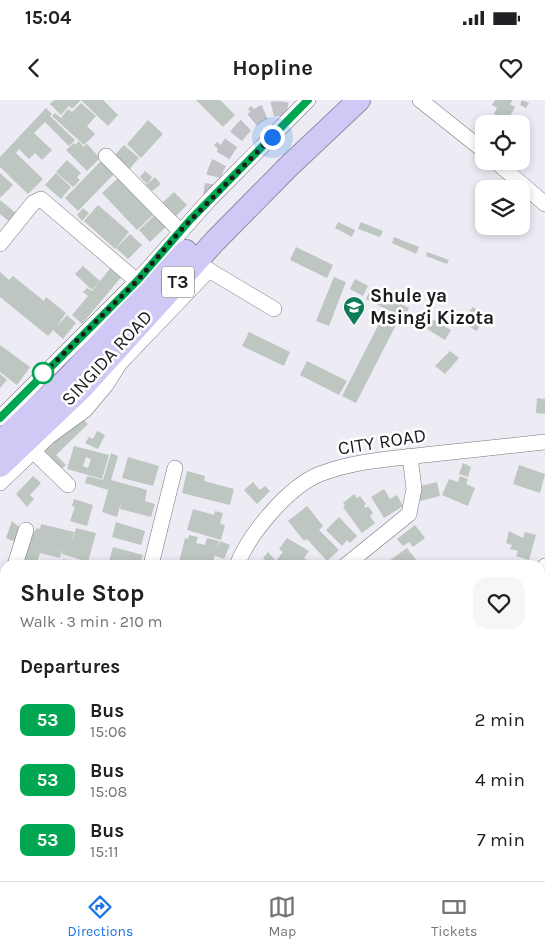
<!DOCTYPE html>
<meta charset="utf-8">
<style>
body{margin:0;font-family:Karla,sans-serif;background:#f6f6f6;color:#202124;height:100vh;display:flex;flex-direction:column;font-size:19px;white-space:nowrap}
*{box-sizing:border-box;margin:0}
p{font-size:16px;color:#757577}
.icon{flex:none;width:28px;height:28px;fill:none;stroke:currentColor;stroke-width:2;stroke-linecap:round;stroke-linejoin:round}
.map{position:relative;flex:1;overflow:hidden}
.panel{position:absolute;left:0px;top:460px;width:545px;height:321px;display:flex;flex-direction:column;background:#fff;border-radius:15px 15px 0 0;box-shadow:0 2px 8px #0003}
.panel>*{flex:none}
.badge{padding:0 10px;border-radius:8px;font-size:18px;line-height:32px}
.controls{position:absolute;left:475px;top:15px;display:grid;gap:10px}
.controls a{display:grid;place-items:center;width:55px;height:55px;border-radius:10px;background:#fff;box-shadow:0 2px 8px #0003;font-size:25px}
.you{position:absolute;width:25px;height:25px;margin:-12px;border:4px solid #fff;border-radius:50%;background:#1a73e8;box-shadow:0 0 0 8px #1a73e833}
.map>.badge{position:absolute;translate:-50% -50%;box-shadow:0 0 0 2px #fff}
h2{padding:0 20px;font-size:19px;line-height:45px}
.round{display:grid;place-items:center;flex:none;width:52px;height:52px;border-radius:15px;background:#f6f6f6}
.head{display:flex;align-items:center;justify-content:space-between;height:85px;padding:0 20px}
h1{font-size:24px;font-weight:700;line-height:38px}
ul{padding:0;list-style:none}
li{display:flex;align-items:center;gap:15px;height:60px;padding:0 20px}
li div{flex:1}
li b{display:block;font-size:19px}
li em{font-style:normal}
li .badge{min-width:55px;font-weight:700;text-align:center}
.status{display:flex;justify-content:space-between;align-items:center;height:35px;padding:0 25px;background:#fff;direction:ltr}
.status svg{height:14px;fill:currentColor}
header{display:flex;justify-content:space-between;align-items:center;height:65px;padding:0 20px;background:#fff;font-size:22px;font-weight:700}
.tab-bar{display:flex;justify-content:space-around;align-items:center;height:70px;border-top:1px solid #e0e0e0;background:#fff;font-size:14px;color:#757577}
.tab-bar a{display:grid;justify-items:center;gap:2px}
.tab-bar .on{color:#1a73e8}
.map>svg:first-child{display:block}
</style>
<div class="status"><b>15:04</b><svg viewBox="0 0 49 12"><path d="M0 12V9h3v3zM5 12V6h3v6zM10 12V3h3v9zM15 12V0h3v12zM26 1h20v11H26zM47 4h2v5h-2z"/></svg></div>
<header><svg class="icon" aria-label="back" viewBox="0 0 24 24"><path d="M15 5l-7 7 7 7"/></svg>Hopline<svg class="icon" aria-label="heart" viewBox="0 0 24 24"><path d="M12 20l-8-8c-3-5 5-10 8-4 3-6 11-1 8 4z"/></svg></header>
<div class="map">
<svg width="545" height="781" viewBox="0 0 545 781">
<rect width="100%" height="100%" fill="#edebf3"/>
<!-- building -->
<g fill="#bec6c2" fill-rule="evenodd">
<polygon points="54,0 81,0 72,9 69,6 61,15 50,4"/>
<polygon points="81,0 103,0 118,15 108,26"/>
<polygon points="196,0 220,0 235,15 223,27"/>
<polygon points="495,0 513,0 510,4 515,7 509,18 502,14 500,18 494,14 497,8 492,5"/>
<polygon points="522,0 529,3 526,8 520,5"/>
<polygon points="81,3 96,16 87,26 95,34 84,45 52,16 55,13 61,18 68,9 72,12"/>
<polygon points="251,6 257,12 254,15 248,9"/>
<polygon points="46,8 52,14 50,16 75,40 69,46 45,22 34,33 52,50 42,60 35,53 29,59 19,49 16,53 43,79 28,94 0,67 0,57"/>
<polygon points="148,20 163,34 141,58 127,44"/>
<polygon points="237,26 241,30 236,34 233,30"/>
<polygon points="79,41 83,47 87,44 100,58 87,71 66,50 74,43 75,45"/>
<polygon points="217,42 222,46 219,50 214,45"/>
<polygon points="124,45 139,58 128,71 113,57"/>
<polygon points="67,60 81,73 77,77 80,80 73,87 56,72"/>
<polygon points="101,61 114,74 78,111 65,98"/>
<polygon points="145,71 152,77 147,84 140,77"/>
<polygon points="0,73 13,85 0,98"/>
<polygon points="56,73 71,87 61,99 45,85"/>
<polygon points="155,77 161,84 152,91 146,85"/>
<polygon points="118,78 153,115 137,130 102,93"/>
<polygon points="174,92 187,105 176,116 162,103"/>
<polygon points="0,100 17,114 10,122 0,114"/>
<polygon points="98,105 129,132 115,149 84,121"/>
<polygon points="83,108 89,113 82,121 77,115"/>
<polygon points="157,113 168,125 150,142 139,130"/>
<polygon points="338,122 355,130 352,137 335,128"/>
<polygon points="361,122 383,131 380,137 358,129"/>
<polygon points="130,134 142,145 128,159 116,148"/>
<polygon points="394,137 419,147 416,154 392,143"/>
<polygon points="296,147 333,165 327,178 290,160"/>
<polygon points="427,152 449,160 447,164 426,156"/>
<polygon points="83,166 100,181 92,190 75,174"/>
<polygon points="112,166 123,175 82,224 72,215 88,196 83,192 87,188 92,191"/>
<polygon points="0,172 9,180 13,176 44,201 46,197 66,213 56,227 67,215 76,223 63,239 53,230 48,236 0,197"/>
<polygon points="334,177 346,182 329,226 316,221"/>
<polygon points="355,179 368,186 363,196 350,189"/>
<polygon points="371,188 409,208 404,218 366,199"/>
<polygon points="473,207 486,215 477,231 460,222"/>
<polygon points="383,216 397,223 356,303 342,296"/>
<polygon points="432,219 451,230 445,240 427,229"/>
<polygon points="249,232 290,252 284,266 242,246"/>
<polygon points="0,245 30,267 17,285 0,272"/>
<polygon points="450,251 459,258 445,274 435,266"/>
<polygon points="307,261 347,281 339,295 300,275"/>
<polygon points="0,274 7,280 0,288"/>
<polygon points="537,298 545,299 545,314 536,313"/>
<polygon points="81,317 88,324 56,355 66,365 58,372 40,352 46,347 48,348"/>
<polygon points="97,331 105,335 98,349 85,343 89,337 93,339"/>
<path d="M74,346L109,355L102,379L67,369ZM86,357L91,359L88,368L83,366Z"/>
<polygon points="111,353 118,356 111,380 147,390 145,401 155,404 151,417 120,409 121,403 117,417 102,412 110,384 108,390 85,383 87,376 103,380"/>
<polygon points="128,357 159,366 153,386 122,378"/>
<polygon points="463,363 471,367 468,377 459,374"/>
<polygon points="519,365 545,374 540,393 513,384"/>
<polygon points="187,371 205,376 204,381 234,389 230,405 182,393"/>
<polygon points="33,376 41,383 30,395 34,399 27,407 16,394"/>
<polygon points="460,376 468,379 466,384 475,388 468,406 442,395 449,379 458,382"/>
<polygon points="253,382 260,390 265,386 270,391 257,404 244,390"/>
<polygon points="437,382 440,396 420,401 416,387"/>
<polygon points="384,389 390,399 397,395 403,406 384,418 371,397"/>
<polygon points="354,394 357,398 360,396 366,404 364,406 366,408 368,406 373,413 370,416 375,423 362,433 343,407 345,405 343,403"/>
<polygon points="74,399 93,405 87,426 70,421 75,407 72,406"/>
<polygon points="307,406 323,426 319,430 339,450 327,461 307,439 304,441 288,421"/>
<polygon points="193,409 214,415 215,411 223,413 220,424 225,425 221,440 187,430"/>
<polygon points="339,417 357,436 350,443 347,440 342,446 326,430"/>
<polygon points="12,421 19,427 15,442 6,438"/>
<polygon points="116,422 145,431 141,445 112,437"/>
<polygon points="41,424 74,432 71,444 76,428 96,433 88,462 62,454 62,449 60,458 40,453 36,465 21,462 24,446 37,428 40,429"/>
<polygon points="415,425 425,438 413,447 409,442 403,446 397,439"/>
<polygon points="509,431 523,438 525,432 536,435 529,460 516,456 518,451 510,449 512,445 506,443"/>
<polygon points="189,435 198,437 196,443 205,445 207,438 219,441 212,465 192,465 179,462 185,438 188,439"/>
<polygon points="287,438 309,451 304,458 308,461 306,465 279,465 275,462 283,452 279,449"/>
<polygon points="220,441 230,445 224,459 214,455"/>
<polygon points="113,447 143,455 140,465 108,465"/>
<polygon points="407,448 420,465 391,465 389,461"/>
<polygon points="268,452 275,460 271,465 263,458"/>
<polygon points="63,459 84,464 84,465 61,465"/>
<polygon points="507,460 523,465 505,465"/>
<polygon points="4,506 5,507 5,527 0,526"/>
<polygon points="2,527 5,528 5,539 0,538"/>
<polygon points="0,542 5,543 5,576 2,575 4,567 0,566"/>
<polygon points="540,642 545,643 545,658 540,657"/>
<polygon points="540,667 545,668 545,681 540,680"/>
<polygon points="540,685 545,686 544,714 540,713"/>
<polygon points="3,767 5,768 5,776 15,776 14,781 0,781"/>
<polygon points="19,776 38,776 54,780 28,781 18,778"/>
<polygon points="91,776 98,776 111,781 90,781"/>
<polygon points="189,776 215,776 214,781 187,781"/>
<polygon points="392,776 422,776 420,781 391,781"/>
<polygon points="514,776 523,776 522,781 512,781"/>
</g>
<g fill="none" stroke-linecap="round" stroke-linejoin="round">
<!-- minor-tunnel -->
<path stroke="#c3c1c8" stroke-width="15" stroke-dasharray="15 8" stroke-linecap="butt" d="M210,99C212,90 212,78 216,69C226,47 249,13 274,9C281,8 290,11 297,12"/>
<!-- minor casing -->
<g stroke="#77767c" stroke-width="16">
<g id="minor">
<polyline points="420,0 484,51"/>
<polyline points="106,56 180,131"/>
<polyline points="495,61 545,104"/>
<polyline points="0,144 33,103 41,99 145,188"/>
<polyline points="202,166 274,209"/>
<polyline points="0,318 138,180 210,99 308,0"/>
<polyline points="33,351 68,385"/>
<polyline points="0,383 48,337 85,310 106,285 120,263 209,170"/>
<polyline points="15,465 26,430"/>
<polyline points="151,465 175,368"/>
<path d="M237,465C249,434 289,386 320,374C354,361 389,359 424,355C464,351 505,346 545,342"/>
<polyline points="346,465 409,414 414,389 410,356"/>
<polyline points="540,481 545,466"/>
<polyline points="0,494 5,494"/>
<polyline points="540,500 545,501"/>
<polyline points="68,781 69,776"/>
<polyline points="152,781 153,776"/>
<polyline points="234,781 235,776"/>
<polyline points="370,781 371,776"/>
<polyline points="447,781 448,776"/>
</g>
</g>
<!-- highway casing -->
<g stroke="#928caa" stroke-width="24">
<g id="highway">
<polyline points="0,342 69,277 186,151"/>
<polyline points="0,366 81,289 215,141 288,67 359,0"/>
</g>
</g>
<!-- minor -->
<use href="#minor" stroke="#fff" stroke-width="15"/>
<!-- highway -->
<use href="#highway" stroke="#d1c9f5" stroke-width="22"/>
</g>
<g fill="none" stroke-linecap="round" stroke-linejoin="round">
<!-- line casing -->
<g stroke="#fff" stroke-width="11">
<polyline id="line" points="0,318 138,180 190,120 308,0"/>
</g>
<!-- line -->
<use href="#line" stroke="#00a651" stroke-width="8"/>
<!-- walk -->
<polyline stroke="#1c1b1e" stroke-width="5" stroke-dasharray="0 9" points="43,273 41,276 138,180 180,131 272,37"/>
</g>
<!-- icons -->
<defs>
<g id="school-pin" transform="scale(1.125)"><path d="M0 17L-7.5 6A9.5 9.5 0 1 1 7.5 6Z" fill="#0e7c58" stroke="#fff"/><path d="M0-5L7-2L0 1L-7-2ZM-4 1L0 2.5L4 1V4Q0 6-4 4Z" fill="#fff"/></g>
</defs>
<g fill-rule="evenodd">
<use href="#school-pin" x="354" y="207"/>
</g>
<!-- markers -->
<circle fill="#fff" stroke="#00a651" stroke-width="2.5" cx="43" cy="273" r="10"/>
<g text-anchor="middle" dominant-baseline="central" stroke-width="5" stroke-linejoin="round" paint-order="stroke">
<!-- shield labels -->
<rect fill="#fff" stroke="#605f62" stroke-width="1" x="162" y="166.5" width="32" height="31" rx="4"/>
<g font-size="18" font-weight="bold" fill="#1c1b1e">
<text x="178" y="182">T3</text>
</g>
<!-- poi labels -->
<g font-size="19" font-weight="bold" fill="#1c1b1e" stroke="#fff" text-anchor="start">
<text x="370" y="196">Shule ya<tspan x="370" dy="22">Msingi Kizota</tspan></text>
</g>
<!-- street labels -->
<g font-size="19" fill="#1c1b1e" stroke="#fff">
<text transform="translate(107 258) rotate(-47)">SINGIDA ROAD</text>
<text transform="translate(382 342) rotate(-9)">CITY ROAD</text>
</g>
</g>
</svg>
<div class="controls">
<a><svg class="icon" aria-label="locate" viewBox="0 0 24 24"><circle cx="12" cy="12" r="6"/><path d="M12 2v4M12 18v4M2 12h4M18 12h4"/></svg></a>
<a><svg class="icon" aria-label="layers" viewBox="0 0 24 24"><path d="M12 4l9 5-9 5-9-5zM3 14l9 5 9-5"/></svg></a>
</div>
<div class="you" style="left:272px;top:37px"></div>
<section class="panel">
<div class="head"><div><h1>Shule Stop</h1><p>Walk · 3 min · 210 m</p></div><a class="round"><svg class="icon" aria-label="heart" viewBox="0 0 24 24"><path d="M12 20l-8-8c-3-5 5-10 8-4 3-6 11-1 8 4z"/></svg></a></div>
<h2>Departures</h2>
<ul>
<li><span class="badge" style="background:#00a651;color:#fff">53</span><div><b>Bus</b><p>15:06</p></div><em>2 min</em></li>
<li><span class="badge" style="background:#00a651;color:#fff">53</span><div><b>Bus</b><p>15:08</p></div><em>4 min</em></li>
<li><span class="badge" style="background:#00a651;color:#fff">53</span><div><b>Bus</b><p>15:11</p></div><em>7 min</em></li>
</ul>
</section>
</div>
<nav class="tab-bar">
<a class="on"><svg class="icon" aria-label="directions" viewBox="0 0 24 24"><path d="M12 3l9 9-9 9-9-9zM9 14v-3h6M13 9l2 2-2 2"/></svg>Directions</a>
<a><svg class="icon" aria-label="map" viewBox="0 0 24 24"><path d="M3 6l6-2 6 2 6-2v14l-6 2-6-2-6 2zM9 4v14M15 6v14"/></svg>Map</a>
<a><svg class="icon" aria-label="tickets" viewBox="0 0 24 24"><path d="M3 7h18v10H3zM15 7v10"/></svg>Tickets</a>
</nav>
